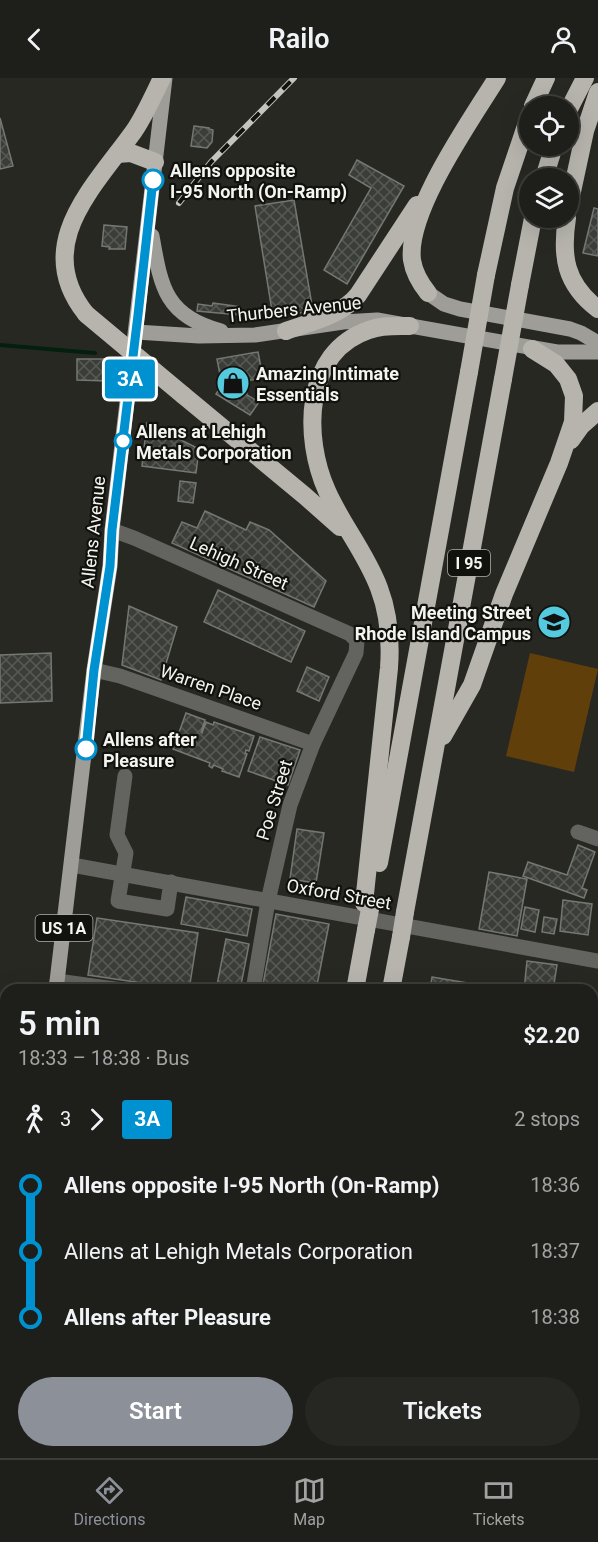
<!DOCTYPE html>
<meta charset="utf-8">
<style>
body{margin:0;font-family:Roboto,sans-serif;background:#262723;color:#f1f3f6;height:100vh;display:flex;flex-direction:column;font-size:22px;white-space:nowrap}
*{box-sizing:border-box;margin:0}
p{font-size:20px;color:#a1a2a2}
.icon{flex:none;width:33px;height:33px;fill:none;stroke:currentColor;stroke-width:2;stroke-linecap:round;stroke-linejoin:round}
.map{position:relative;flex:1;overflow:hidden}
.drawer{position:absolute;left:0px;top:906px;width:598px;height:474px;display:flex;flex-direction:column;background:#1e1e1a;border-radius:18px 18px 0 0;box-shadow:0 6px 24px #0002,0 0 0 2px #3c3c39}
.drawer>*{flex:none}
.badge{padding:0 12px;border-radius:4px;font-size:21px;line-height:39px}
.controls{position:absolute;left:519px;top:18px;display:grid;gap:12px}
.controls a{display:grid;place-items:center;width:60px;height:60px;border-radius:50%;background:#1e1e1a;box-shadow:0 6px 24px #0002,0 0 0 2px #3c3c39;font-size:30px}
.map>.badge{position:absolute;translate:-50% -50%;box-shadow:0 0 0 3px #fff}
.legs{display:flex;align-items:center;gap:9px;height:66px;padding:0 18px;font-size:20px}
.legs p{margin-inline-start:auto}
.overview{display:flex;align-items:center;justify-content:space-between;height:102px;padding:0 18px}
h1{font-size:33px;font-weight:600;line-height:45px}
.primary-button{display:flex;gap:12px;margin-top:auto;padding:12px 18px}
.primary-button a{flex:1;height:69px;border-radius:36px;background:#8c9099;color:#fff;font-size:24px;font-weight:600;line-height:69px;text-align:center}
.primary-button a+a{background:#262723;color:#f1f3f6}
ul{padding:0 18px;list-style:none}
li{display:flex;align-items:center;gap:21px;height:66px;font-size:22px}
li i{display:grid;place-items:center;width:9px;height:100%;margin:0 8px;background:currentColor}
li i::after{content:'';width:15px;height:15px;margin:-8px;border:4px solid;border-radius:50%;background:#1e1e1a}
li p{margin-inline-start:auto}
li:first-child i{background:linear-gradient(#0000 50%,currentColor 0)}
li:last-child i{background:linear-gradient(currentColor 50%,#0000 0)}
header{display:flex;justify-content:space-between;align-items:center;height:78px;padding:0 18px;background:#1e1e1a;font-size:27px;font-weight:600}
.dock{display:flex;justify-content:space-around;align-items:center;height:84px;border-top:2px solid #3c3c39;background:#1e1e1a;font-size:16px;color:#a1a2a2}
.dock a{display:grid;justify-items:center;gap:3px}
.dock .active{color:#8c9099}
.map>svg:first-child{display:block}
</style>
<header><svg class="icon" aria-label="back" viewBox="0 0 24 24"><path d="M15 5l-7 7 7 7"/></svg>Railo<svg class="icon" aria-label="person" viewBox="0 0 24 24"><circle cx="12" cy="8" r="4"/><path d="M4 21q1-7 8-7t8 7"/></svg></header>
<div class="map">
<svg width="598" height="1380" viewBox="0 0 598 1380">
<defs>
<pattern id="building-cross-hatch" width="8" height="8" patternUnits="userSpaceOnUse" patternTransform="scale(1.5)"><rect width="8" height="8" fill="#3a3d38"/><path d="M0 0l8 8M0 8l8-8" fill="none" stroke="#575a55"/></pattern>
</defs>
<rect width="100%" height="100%" fill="#282823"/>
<!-- park -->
<polygon fill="#603f0a" points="530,575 598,591 574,694 506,678"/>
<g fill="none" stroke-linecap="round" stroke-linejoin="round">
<!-- stream -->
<polyline stroke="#041f0d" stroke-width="4" points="0,267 95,275"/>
</g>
<!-- building -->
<g fill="url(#building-cross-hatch)" stroke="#747872" stroke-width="1.5">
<polygon points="0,40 13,88 0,91"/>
<polygon points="194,48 209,50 209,51 213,52 212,64 207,70 191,68"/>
<polygon points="357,82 404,108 347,206 324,192 371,110 349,97"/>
<polygon points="294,122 313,233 273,239 255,128"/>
<polygon points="594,130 598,131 598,178 583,175"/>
<polygon points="104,147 127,149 125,171 109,171 110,169 102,168"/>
<polygon points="213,225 241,229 240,237 197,233 198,226 212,228"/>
<polygon points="258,274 263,300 245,303 247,317 259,324 250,337 216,316 222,307 217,281"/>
<polygon points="77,281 108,281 108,303 77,302"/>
<polygon points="147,345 199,371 196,395 142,388"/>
<polygon points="180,403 196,405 193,425 178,423"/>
<polygon points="205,433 246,452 250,444 269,452 326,503 314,529 172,465 182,444 197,450"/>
<polygon points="218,512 305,553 291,584 204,544"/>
<polygon points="129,528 177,549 161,602 122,587"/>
<polygon points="51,575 52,623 0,625 0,577"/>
<polygon points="307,589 329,599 319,623 297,613"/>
<polygon points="186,635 205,642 201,654 202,655 206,644 213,647 214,644 254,658 249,673 246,672 245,675 247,676 239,699 222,693 223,691 214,687 212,690 209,688 210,685 173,671"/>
<polygon points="260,659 300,672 288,707 248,693"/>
<polygon points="297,751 324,755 316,805 290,801"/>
<polygon points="578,767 595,774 582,810 587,812 584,820 523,798 528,784 567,797"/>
<polygon points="489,794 527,801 517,858 479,851"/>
<polygon points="186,819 252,831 247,858 181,846"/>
<polygon points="563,822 592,826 588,857 560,853"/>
<polygon points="525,829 539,832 535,854 521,851"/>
<polygon points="276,836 329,846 316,912 262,912"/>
<polygon points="544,839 557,841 554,856 542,854"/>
<polygon points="97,840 198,855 189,912 88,897"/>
<polygon points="226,861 249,866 240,912 216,912"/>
<polygon points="527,883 557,887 553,912 524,912"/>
<polygon points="432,899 491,909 491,912 430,912"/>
<polygon points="0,1116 6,1116 6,1162 0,1161"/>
<polygon points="598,1122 598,1185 592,1184 592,1153"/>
<polygon points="592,1258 598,1259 598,1297 593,1296 595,1287 592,1286"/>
<polygon points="423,1374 462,1374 461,1380 422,1377"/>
<polygon points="465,1374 510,1374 509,1380 464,1380"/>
<polygon points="34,1376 71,1380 34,1380"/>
</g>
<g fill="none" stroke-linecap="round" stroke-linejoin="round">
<!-- minor -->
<g stroke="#636360" stroke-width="15">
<polyline points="112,452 134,460 350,556 357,563 356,575 313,666 290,727 268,823 253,912"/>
<polyline points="94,592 120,598 313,666"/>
<polyline points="125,698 117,757 126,775 118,823 167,831 171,804"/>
<polyline points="578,754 598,761"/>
<polyline points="72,787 598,883"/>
<polyline points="57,903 122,912"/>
<polyline points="592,1196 598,1197"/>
<polyline points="592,1301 598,1302"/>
<polyline points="592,1323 598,1324"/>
<polyline points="95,1374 137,1380"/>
<polyline points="166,1380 167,1374"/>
</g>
<!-- major -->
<g stroke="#9f9d97" stroke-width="15">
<path d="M152,158C161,209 165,238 221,253"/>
<polyline points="428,215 444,226 460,231 570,251 581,255 598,265"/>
<polyline points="136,254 199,258 255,257 343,244 377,242 557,274 598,274"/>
<polyline points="56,912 94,592 110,488 112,452 165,0"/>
<polyline points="3,1380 6,1359"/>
</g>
<!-- highway -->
<g stroke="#b6b4ad" stroke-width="18">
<polyline points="533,28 546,0"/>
<polyline points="568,33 585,0"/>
<polyline points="117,76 131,75 155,84"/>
<polyline points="544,100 554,68"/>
<polyline points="568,132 585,53 598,14"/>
<path d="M567,140C561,178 565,206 598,231"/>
<polyline points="486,197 505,110 530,36"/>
<polyline points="520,207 533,140"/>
<path d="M428,215C420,205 414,195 412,182C406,134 471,42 497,0"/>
<path d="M86,236C31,167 94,109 134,53C145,37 153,18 162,0"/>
<path d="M286,253C310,244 341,238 358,217L417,127"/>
<polyline points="183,317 305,418 340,449"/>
<polyline points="571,362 581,348 598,333"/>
<polyline points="443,658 472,607 504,516 559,385 573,344 574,318 568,301 556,286 532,271"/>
<polyline points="379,785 469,294"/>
<path d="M364,825L389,590C391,562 389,536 379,510C366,475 342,447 327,413C303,360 303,274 369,252C382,247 396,248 410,248"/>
<polyline points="405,834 503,301"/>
<polyline points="355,912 366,852"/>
<polyline points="391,912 401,859"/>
<polyline points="269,1380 270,1374"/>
<polyline points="302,1380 304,1374"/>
<polyline points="318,1380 318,1374"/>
</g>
<!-- rail casing -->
<g stroke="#c5c5c0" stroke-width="6">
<polyline id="rail" points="179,125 211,84 294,0"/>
</g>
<!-- rail -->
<use href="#rail" stroke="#11110e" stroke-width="4" stroke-dasharray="11" stroke-linecap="butt"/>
<!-- highway-bridge -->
<g stroke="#b6b4ad" stroke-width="18">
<polyline points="86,236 183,317"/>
<polyline points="469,294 486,197"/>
<polyline points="503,301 520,207"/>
<polyline points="366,852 371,826"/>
<polyline points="401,859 405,834"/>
</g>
</g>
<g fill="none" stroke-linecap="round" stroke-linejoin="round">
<!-- line-1 casing -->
<g stroke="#fff" stroke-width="14">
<polyline id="line-1" points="86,671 94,592 110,488 112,452 138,237 153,102"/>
</g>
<!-- line-1 -->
<use href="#line-1" stroke="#0092d0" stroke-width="9"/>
</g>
<!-- icons -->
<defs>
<g id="shop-disc" transform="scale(1.725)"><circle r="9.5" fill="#55cadf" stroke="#11110e"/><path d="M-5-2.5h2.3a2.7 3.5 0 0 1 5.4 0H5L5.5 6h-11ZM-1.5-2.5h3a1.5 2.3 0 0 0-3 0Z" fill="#111"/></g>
<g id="school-disc" transform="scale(1.725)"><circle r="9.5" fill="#55cadf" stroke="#11110e"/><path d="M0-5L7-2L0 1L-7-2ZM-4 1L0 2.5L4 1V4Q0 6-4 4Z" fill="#111"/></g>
</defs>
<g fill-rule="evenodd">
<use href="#shop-disc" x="233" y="305"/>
<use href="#school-disc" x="554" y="544"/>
</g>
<!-- markers -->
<g fill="#fff" stroke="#0092d0" stroke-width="3">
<circle cx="153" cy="102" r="10"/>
<circle cx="123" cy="363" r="8"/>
<circle cx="86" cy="671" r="10"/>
</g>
<g text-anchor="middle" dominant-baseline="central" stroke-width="4.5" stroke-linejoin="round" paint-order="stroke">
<!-- shield labels -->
<g fill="#11110e" stroke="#b0b0ac" stroke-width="1.5">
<rect x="448" y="472" width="42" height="26" rx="4.5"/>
<rect x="35.5" y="837" width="57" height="26" rx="4.5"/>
</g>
<g font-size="16" font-weight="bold" fill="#f4f4f0">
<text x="469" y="485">I 95</text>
<text x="64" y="850">US 1A</text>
</g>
<!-- stop labels -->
<g font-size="18" font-weight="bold" fill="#f4f4f0" stroke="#11110e" text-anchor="start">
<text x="170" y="92">Allens opposite<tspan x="170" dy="21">I-95 North (On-Ramp)</tspan></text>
<text x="136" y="353">Allens at Lehigh<tspan x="136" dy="21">Metals Corporation</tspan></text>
<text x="103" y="661">Allens after<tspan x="103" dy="21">Pleasure</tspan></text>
</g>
<!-- street labels -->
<g font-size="18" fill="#f4f4f0" stroke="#11110e">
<text transform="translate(294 231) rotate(-6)">Thurbers Avenue</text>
<text transform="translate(93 454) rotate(-84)">Allens Avenue</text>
<text transform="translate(239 485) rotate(24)">Lehigh Street</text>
<text transform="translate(211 609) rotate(19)">Warren Place</text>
<text transform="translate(274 722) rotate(-73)">Poe Street</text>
<text transform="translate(339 816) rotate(10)">Oxford Street</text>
</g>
<!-- poi labels -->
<g font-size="18" font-weight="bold" fill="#f4f4f0" stroke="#11110e" text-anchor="start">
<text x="256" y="295">Amazing Intimate<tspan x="256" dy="21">Essentials</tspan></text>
<text x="531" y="534" text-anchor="end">Meeting Street<tspan x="531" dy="21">Rhode Island Campus</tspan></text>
</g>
</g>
</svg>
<div class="controls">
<a><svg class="icon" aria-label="locate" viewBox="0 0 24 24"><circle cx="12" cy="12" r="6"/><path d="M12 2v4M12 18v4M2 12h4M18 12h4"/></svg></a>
<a><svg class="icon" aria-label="layers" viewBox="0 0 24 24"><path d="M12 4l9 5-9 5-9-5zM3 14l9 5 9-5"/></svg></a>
</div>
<b class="badge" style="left:130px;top:301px;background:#0092d0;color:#fff">3A</b>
<section class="drawer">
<div class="overview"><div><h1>5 min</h1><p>18:33 – 18:38 · Bus</p></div><b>$2.20</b></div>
<div class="legs"><svg class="icon" aria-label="walk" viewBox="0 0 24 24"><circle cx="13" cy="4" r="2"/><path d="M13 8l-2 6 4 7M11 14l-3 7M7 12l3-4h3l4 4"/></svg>3<svg class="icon" aria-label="forward" viewBox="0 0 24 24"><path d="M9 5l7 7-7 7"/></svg><b class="badge" style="background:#0092d0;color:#fff">3A</b><p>2 stops</p></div>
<ul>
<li><i style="color:#0092d0"></i><b>Allens opposite I-95 North (On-Ramp)</b><p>18:36</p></li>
<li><i style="color:#0092d0"></i><span>Allens at Lehigh Metals Corporation</span><p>18:37</p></li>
<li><i style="color:#0092d0"></i><b>Allens after Pleasure</b><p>18:38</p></li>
</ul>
<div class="primary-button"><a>Start</a><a>Tickets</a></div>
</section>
</div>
<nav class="dock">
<a class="active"><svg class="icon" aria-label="directions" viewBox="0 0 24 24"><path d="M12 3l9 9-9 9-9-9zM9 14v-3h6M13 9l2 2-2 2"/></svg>Directions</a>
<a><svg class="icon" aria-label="map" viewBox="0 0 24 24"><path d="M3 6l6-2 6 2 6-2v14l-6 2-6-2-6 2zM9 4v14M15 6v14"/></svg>Map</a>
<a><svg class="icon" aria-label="tickets" viewBox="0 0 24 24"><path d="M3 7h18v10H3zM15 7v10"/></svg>Tickets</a>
</nav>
